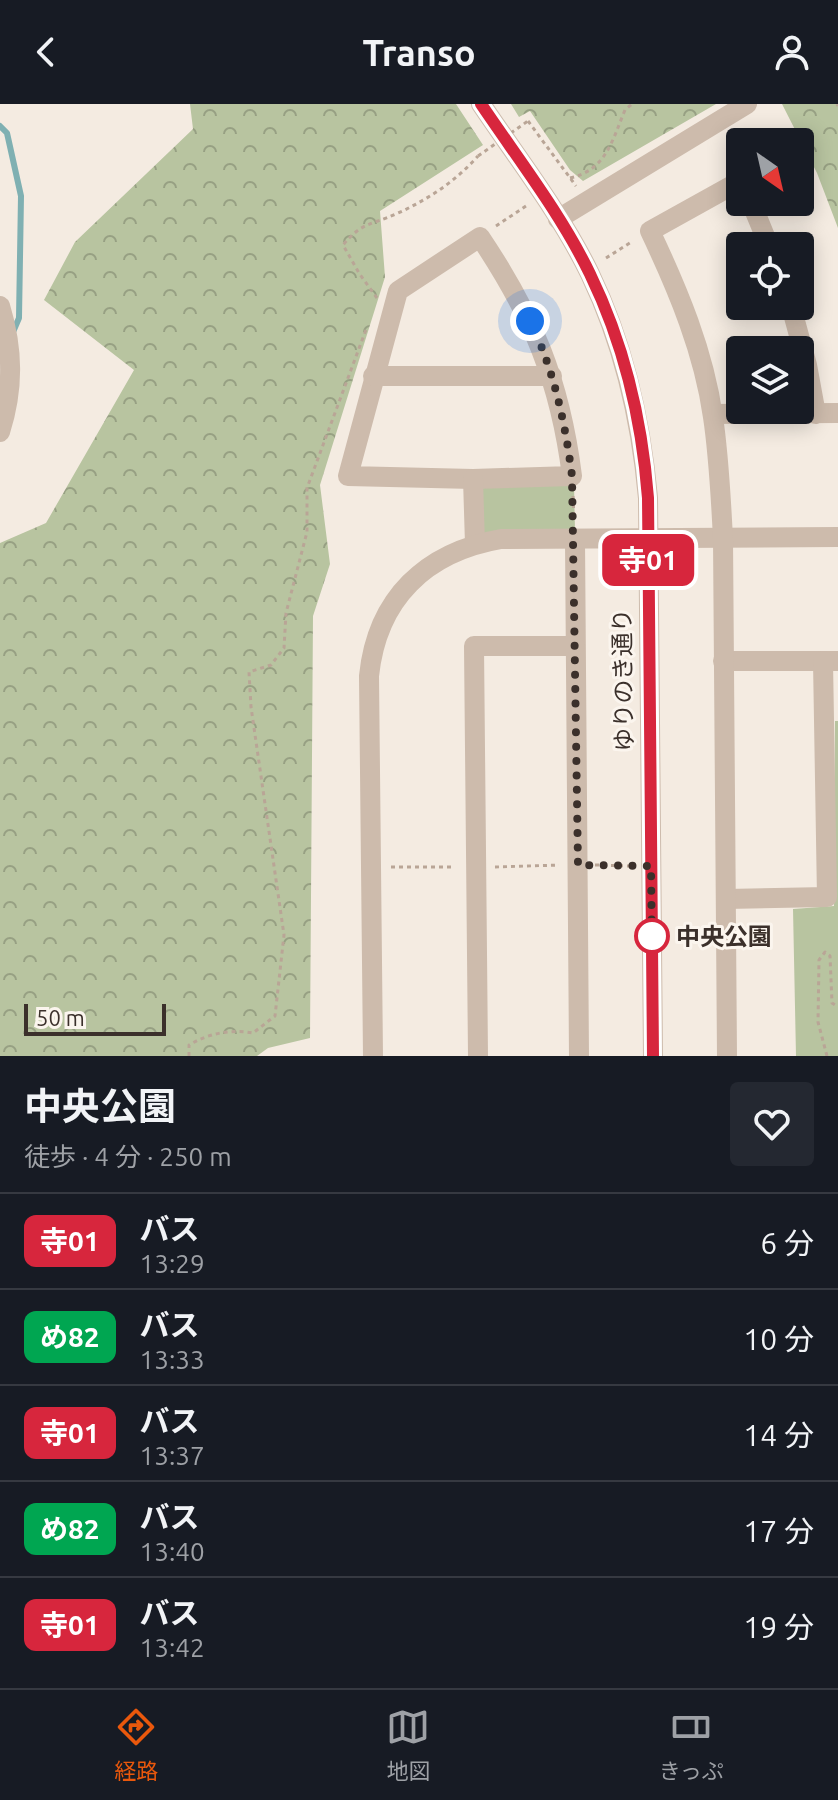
<!DOCTYPE html>
<html lang="ja">
<meta charset="utf-8">
<style>
body{margin:0;font-family:Ubuntu,"Noto Sans JP",sans-serif;background:#242831;color:#f1f3f6;height:100vh;display:flex;flex-direction:column;font-size:30px;white-space:nowrap}
*{box-sizing:border-box;margin:0}
p{font-size:26px;color:#9ea1a6}
.icon{flex:none;width:44px;height:44px;fill:none;stroke:currentColor;stroke-width:2;stroke-linecap:round;stroke-linejoin:round}
.map{position:relative;height:952px;overflow:hidden}
.side{display:flex;flex-direction:column;background:#171b24;flex:1}
.side>*{flex:none}
.badge{padding:0 16px;border-radius:12px;font-size:28px;line-height:52px}
.needle{width:52px;rotate:146deg}
.controls{position:absolute;left:726px;top:24px;display:grid;gap:16px}
.controls a{display:grid;place-items:center;width:88px;height:88px;border-radius:8px;background:#171b24;box-shadow:0 4px 20px #0003;font-size:40px}
.scale{position:absolute;left:24px;bottom:20px;width:142px;box-sizing:border-box;padding-left:8px;border:4px solid #3b302b;border-top:0;font-size:22px;line-height:28px;white-space:nowrap;color:#3b302b;-webkit-text-stroke:6px #fbf5ee;paint-order:stroke}
.you{position:absolute;width:40px;height:40px;margin:-20px;border:6px solid #fff;border-radius:50%;background:#1a73e8;box-shadow:0 0 0 12px #1a73e833}
.map>.badge{position:absolute;translate:-50% -50%;box-shadow:0 0 0 4px #fff}
.round{display:grid;place-items:center;flex:none;width:84px;height:84px;border-radius:8px;background:#242831}
.head{display:flex;align-items:center;justify-content:space-between;height:136px;padding:0 24px}
h1{font-size:38px;font-weight:700;line-height:60px}
ul{padding:0;list-style:none}
li{display:flex;align-items:center;gap:24px;height:96px;padding:0 24px;border-top:2px solid #363941}
li div{flex:1}
li b{display:block;font-size:30px}
li em{font-style:normal}
li .badge{min-width:88px;font-weight:700;text-align:center}
header{display:flex;justify-content:space-between;align-items:center;height:104px;padding:0 24px;background:#171b24;font-size:36px;font-weight:700}
.tab-bar{display:flex;justify-content:space-around;align-items:center;height:112px;border-top:2px solid #363941;background:#171b24;font-size:22px;color:#9ea1a6}
.tab-bar a{display:grid;justify-items:center;gap:4px}
.tab-bar .selected{color:#ea580c}
.map>svg:first-child{display:block}
</style>
<header><svg class="icon" aria-label="back" viewBox="0 0 24 24"><path d="M15 5l-7 7 7 7"/></svg>Transo<svg class="icon" aria-label="person" viewBox="0 0 24 24"><circle cx="12" cy="8" r="4"/><path d="M4 21q1-7 8-7t8 7"/></svg></header>
<div class="map">
<svg width="838" height="952" viewBox="0 0 838 952">
<defs>
<pattern id="forest-crowns" width="20" height="18" patternUnits="userSpaceOnUse" patternTransform="scale(2)"><rect width="20" height="18" fill="#b8c4a0"/><path d="M2 6a3 3 0 1 1 6 0M12 15a3 3 0 1 1 6 0" fill="none" stroke="#97a083"/></pattern>
</defs>
<rect width="100%" height="100%" fill="#f4ebe1"/>
<!-- green -->
<g fill="#b8c4a0">
<polygon points="483,380 574,380 575,427 481,430"/>
<polygon points="835,617 838,617 838,952 796,952 793,805 834,802"/>
</g>
<!-- forest -->
<g fill="url(#forest-crowns)">
<polygon points="190,0 456,0 483,41 380,107 385,173 320,381 330,460 313,512 310,934 268,944 257,952 0,952 0,439 46,419 134,266 44,196 75,138 193,25"/>
<polygon points="511,0 716,0 583,77 570,66 530,7 519,13"/>
<polygon points="782,0 838,0 838,124 817,69"/>
</g>
<g fill="none" stroke-linecap="round" stroke-linejoin="round">
<!-- stream -->
<polyline stroke="#7fb0b2" stroke-width="6" points="0,22 7,29 21,92 19,214 13,228"/>
<!-- path -->
<g stroke="#b9a596" stroke-width="3" stroke-dasharray="4 4" stroke-linecap="butt">
<polyline points="837,0 838,2"/>
<polyline points="528,17 576,82"/>
<path d="M570,74C606,66 612,37 625,6L632,0"/>
<polyline points="496,122 526,102"/>
<polyline points="606,154 633,137"/>
<path d="M377,194L359,169L343,141C362,118 371,121 396,110C427,96 455,78 478,52"/>
<polyline points="573,392 574,416"/>
<polyline points="595,761 631,762"/>
<polyline points="391,763 455,763"/>
<polyline points="495,763 559,761"/>
<path d="M189,952V941C209,929 231,925 253,929L275,912L284,831L251,603L249,568L271,561L284,544L286,509L307,428V384L367,223"/>
<polyline points="827,952 818,918 819,856 825,848 830,852 832,899 838,903"/>
</g>
<!-- minor -->
<g stroke="#cdbbac" stroke-width="20">
<path d="M481,0C518,55 561,110 590,170C624,241 641,316 648,394L653,952"/>
<polyline points="751,98 769,142"/>
<polyline points="558,115 747,0"/>
<path d="M480,133C533,212 560,277 572,372L473,375L348,372L398,187Z"/>
<path d="M0,202C13,245 14,284 0,328"/>
<polyline points="791,202 807,261 816,310"/>
<polyline points="373,272 552,272"/>
<polyline points="713,310 838,309"/>
<polyline points="473,375 475,440"/>
<polyline points="575,436 579,952"/>
<polyline points="723,557 838,557"/>
<polyline points="726,795 827,793 823,557"/>
<path d="M373,952L369,572C377,494 426,448 501,435L838,433"/>
<polyline points="478,952 474,542 575,542"/>
<path d="M727,952L723,435C721,394 719,353 713,313C704,248 678,186 650,127L740,77"/>
</g>
<!-- path-bridge -->
<polyline stroke="#b9a596" stroke-width="3" stroke-dasharray="4 4" stroke-linecap="butt" points="478,52 528,17"/>
</g>
<g fill="none" stroke-linecap="round" stroke-linejoin="round">
<!-- line casing -->
<g stroke="#fff" stroke-width="18">
<path id="line" d="M481,0C518,55 561,110 590,170C624,240 642,316 648,394L653,952"/>
</g>
<!-- line -->
<use href="#line" stroke="#d7263d" stroke-width="12"/>
<!-- walk -->
<path stroke="#3b302b" stroke-width="8" stroke-dasharray="0 14.4" d="M530,217C554,266 565,318 572,372L578,761L651,762L652,845V832"/>
</g>
<!-- markers -->
<circle fill="#fff" stroke="#d7263d" stroke-width="4" cx="652" cy="832" r="16"/>
<g text-anchor="middle" dominant-baseline="central" stroke-width="6" stroke-linejoin="round" paint-order="stroke">
<!-- street labels -->
<g font-size="24" fill="#3b302b" stroke="#fbf5ee">
<text transform="translate(623 576) rotate(-91)">ゆりのき通り</text>
</g>
<!-- stop labels -->
<g font-size="24" font-weight="bold" fill="#3b302b" stroke="#fbf5ee" text-anchor="start">
<text x="676" y="832">中央公園</text>
</g>
</g>
</svg>
<div class="controls">
<a><svg class="needle" viewBox="-14 -14 28 28"><path d="M0-13l5 13h-10z" fill="#e53935"/><path d="M0 13l5-13h-10z" fill="#9ea1a6"/></svg></a>
<a><svg class="icon" aria-label="locate" viewBox="0 0 24 24"><circle cx="12" cy="12" r="6"/><path d="M12 2v4M12 18v4M2 12h4M18 12h4"/></svg></a>
<a><svg class="icon" aria-label="layers" viewBox="0 0 24 24"><path d="M12 4l9 5-9 5-9-5zM3 14l9 5 9-5"/></svg></a>
</div>
<div class="scale">50 m</div>
<div class="you" style="left:530px;top:217px"></div>
<b class="badge" style="left:648px;top:456px;background:#d7263d;color:#fff">寺01</b>
</div>
<section class="side">
<div class="head"><div><h1>中央公園</h1><p>徒歩 · 4 分 · 250 m</p></div><a class="round"><svg class="icon" aria-label="heart" viewBox="0 0 24 24"><path d="M12 20l-8-8c-3-5 5-10 8-4 3-6 11-1 8 4z"/></svg></a></div>
<ul>
<li><span class="badge" style="background:#d7263d;color:#fff">寺01</span><div><b>バス</b><p>13:29</p></div><em>6 分</em></li>
<li><span class="badge" style="background:#00a651;color:#fff">め82</span><div><b>バス</b><p>13:33</p></div><em>10 分</em></li>
<li><span class="badge" style="background:#d7263d;color:#fff">寺01</span><div><b>バス</b><p>13:37</p></div><em>14 分</em></li>
<li><span class="badge" style="background:#00a651;color:#fff">め82</span><div><b>バス</b><p>13:40</p></div><em>17 分</em></li>
<li><span class="badge" style="background:#d7263d;color:#fff">寺01</span><div><b>バス</b><p>13:42</p></div><em>19 分</em></li>
</ul>
</section>
<nav class="tab-bar">
<a class="selected"><svg class="icon" aria-label="directions" viewBox="0 0 24 24"><path d="M12 3l9 9-9 9-9-9zM9 14v-3h6M13 9l2 2-2 2"/></svg>経路</a>
<a><svg class="icon" aria-label="map" viewBox="0 0 24 24"><path d="M3 6l6-2 6 2 6-2v14l-6 2-6-2-6 2zM9 4v14M15 6v14"/></svg>地図</a>
<a><svg class="icon" aria-label="tickets" viewBox="0 0 24 24"><path d="M3 7h18v10H3zM15 7v10"/></svg>きっぷ</a>
</nav>
